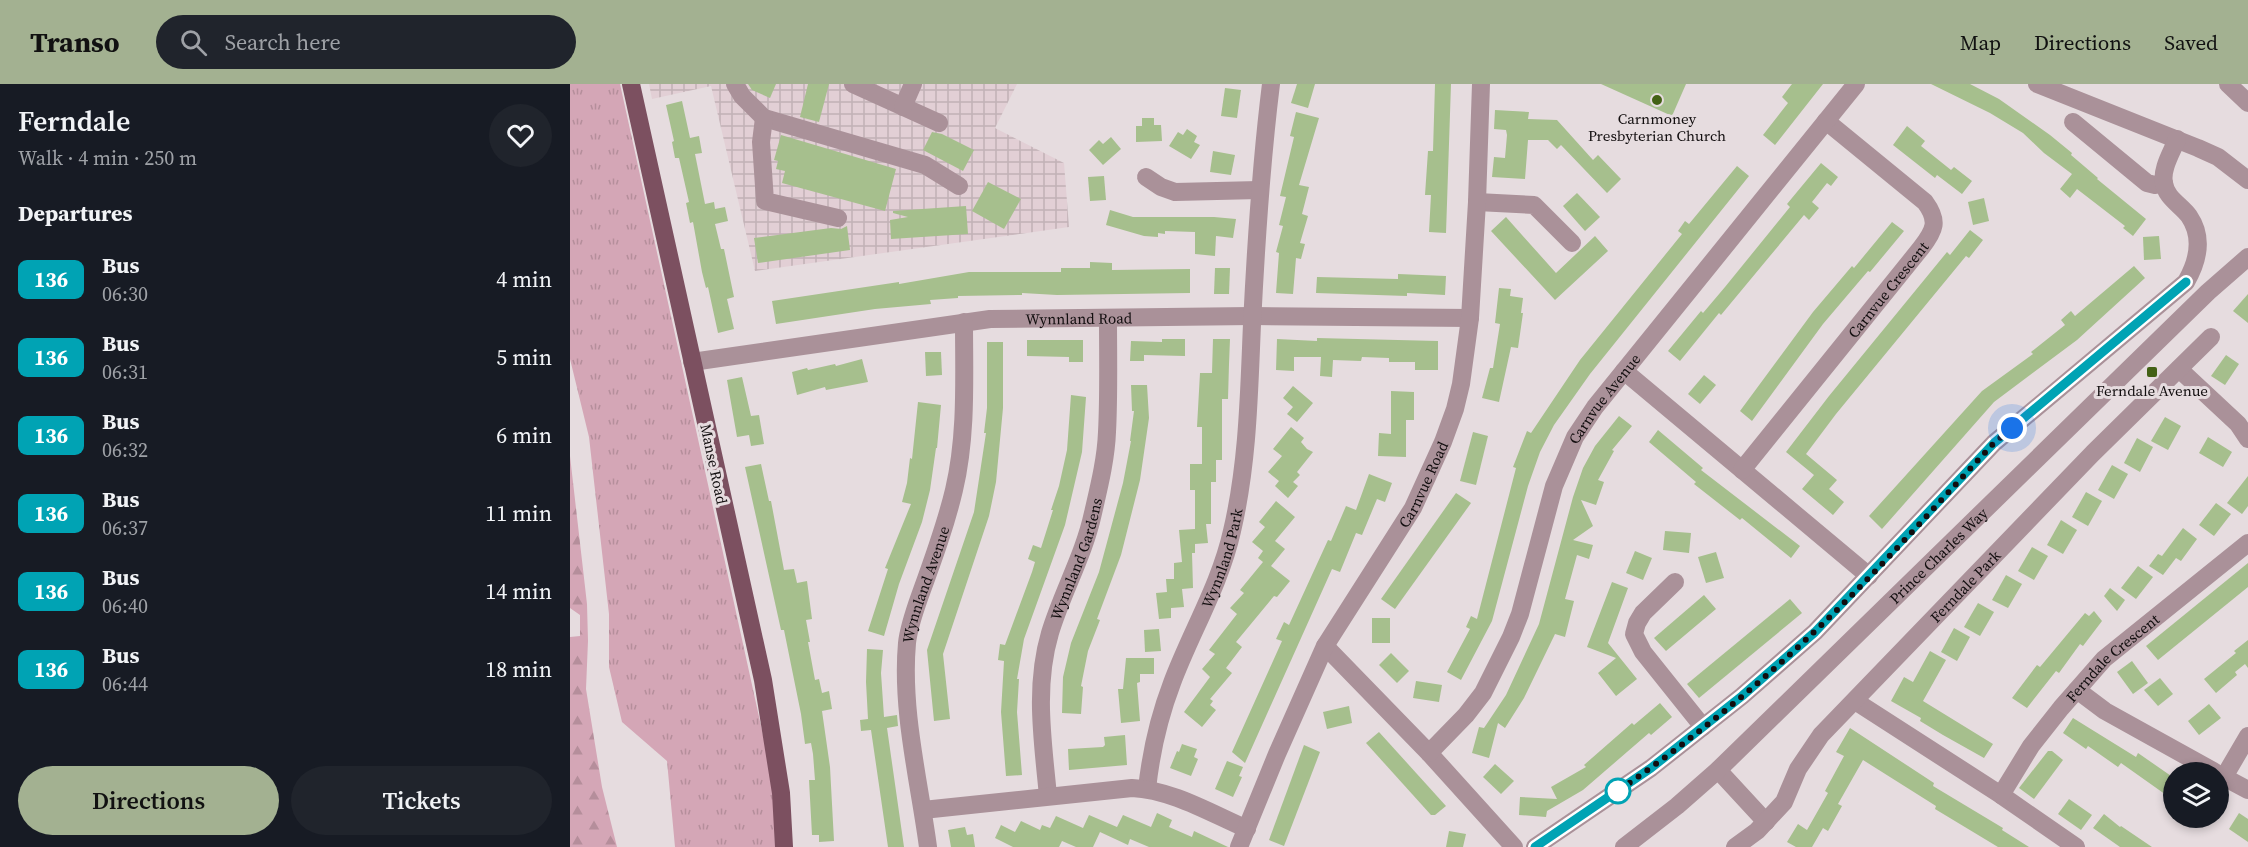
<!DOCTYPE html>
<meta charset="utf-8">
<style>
body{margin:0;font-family:"Source Serif 4",serif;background:#20242c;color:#f1f3f6;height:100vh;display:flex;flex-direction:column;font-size:22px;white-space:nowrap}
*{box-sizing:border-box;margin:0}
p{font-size:20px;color:#9ea1a6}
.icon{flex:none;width:33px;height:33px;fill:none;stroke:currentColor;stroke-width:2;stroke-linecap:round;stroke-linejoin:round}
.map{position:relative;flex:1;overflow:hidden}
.sheet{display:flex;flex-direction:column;background:#171b24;width:570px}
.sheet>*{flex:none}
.badge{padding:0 12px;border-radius:9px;font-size:21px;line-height:39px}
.tools{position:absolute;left:1593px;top:678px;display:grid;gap:12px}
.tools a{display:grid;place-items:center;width:66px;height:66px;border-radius:50%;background:#171b24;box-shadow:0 3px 9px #0003;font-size:30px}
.you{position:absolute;width:30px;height:30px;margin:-15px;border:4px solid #fff;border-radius:50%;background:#1a73e8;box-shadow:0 0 0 9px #1a73e833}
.map>.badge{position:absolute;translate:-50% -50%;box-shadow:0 0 0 3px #fff}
h2{padding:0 18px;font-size:22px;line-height:54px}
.round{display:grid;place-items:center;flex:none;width:63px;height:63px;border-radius:32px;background:#20242c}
.summary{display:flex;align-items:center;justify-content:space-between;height:102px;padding:0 18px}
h1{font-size:28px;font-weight:600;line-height:45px}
.button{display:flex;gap:12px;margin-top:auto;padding:12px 18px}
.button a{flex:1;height:69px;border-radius:36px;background:#a3b191;color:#111;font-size:24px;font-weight:600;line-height:69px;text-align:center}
.button a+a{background:#20242c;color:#f1f3f6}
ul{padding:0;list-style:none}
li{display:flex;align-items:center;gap:18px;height:78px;padding:0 18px}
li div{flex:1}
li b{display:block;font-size:22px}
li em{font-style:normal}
li .badge{min-width:66px;font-weight:700;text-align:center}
header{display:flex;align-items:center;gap:36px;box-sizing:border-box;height:84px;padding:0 30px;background:#a3b191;color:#111}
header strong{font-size:28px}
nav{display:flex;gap:33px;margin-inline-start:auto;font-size:21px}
.search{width:420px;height:54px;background:#20242c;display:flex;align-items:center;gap:15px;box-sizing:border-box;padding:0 21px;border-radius:33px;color:#9ea1a6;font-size:22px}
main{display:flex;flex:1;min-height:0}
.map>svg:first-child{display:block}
</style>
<header>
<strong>Transo</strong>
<div class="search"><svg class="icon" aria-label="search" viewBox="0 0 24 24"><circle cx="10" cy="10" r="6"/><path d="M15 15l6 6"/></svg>Search here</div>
<nav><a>Map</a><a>Directions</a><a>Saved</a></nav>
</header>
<main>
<section class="sheet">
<div class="summary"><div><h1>Ferndale</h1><p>Walk · 4 min · 250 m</p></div><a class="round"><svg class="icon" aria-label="heart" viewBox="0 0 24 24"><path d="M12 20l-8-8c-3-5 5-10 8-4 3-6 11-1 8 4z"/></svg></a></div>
<h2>Departures</h2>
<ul>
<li><span class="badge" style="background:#00a3b4;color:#fff">136</span><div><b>Bus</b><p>06:30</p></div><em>4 min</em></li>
<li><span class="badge" style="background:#00a3b4;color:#fff">136</span><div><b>Bus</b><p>06:31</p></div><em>5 min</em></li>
<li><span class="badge" style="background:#00a3b4;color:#fff">136</span><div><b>Bus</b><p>06:32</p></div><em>6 min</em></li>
<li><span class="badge" style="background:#00a3b4;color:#fff">136</span><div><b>Bus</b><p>06:37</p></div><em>11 min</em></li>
<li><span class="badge" style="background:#00a3b4;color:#fff">136</span><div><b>Bus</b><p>06:40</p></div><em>14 min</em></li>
<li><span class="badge" style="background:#00a3b4;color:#fff">136</span><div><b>Bus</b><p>06:44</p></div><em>18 min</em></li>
</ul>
<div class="button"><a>Directions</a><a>Tickets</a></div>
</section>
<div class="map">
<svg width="1678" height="763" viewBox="0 0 1678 763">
<defs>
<pattern id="industrial-grid" width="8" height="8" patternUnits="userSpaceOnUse" patternTransform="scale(1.5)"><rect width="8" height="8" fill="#e2cfd5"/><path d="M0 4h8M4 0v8" fill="none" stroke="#c1b1b6"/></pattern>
<pattern id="grass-tufts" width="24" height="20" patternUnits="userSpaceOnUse" patternTransform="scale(1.5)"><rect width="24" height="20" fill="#d4a6b6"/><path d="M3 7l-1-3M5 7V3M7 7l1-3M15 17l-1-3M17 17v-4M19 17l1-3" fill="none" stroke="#b58e9b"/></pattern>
<pattern id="forest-firs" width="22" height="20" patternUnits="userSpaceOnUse" patternTransform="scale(1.5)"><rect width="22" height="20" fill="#d4a6b6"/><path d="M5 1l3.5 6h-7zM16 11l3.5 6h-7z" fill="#b58e9b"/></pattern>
</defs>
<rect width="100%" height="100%" fill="#e6dcdf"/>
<!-- industrial -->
<polygon fill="url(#industrial-grid)" points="79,0 447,0 425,44 494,79 499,143 185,187 141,2 82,15"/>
<!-- grass -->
<polygon fill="url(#grass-tufts)" points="0,0 50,0 204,701 205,763 105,763 97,677 52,638 39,583 39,530 19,353 0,275"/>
<!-- forest -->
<polygon fill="url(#forest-firs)" points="0,372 17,520 18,557 16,605 32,703 47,763 0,763 0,553 10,552 10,531 0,524"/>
<!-- building -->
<g fill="#a6bf8d">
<polygon points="178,0 206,0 200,14 182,6"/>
<polygon points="238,0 259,0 249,38 230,33"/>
<polygon points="727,0 745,0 738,24 721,19"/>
<polygon points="865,0 881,0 876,149 859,148 861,111 855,111 858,67 863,67"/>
<polygon points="1031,0 1116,0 1102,32"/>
<polygon points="1222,0 1253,0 1205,61 1193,51 1218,19 1212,13"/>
<polygon points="1361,0 1400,0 1429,15 1480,51 1502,69 1501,71 1528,94 1527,95 1576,135 1563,152 1553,144 1555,142 1507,105 1500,114 1490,105 1502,90 1474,69 1453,49 1420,29"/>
<polygon points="655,4 671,6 667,34 651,32"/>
<polygon points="112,17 120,54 129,52 132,69 125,70 135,120 144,118 145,125 155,123 158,137 145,140 151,165 154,165 164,213 157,215 164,245 148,249 138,203 136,204 132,188 123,138 120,139 116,119 119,118 109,74 105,74 102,58 104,57 96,21"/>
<polygon points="925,26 959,28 958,35 987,36 1023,76 1028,71 1051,95 1037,109 991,61 987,65 978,56 958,56 955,95 922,93 924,73 935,74 937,51 936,46 924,45"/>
<polygon points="726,28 749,34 729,101 739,103 732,130 738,132 730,159 735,160 731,175 726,174 723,210 706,209 709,169 706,168 713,142 709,141 716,113 710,112 724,53 720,52"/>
<polygon points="572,34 584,34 584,41 591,41 592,57 566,58 566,42 572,42"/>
<polygon points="1337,42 1355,57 1351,62 1381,86 1384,83 1402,97 1392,110 1367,91 1365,94 1323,61"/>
<polygon points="617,45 627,52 624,58 630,61 621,75 599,62 608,48 613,51"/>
<polygon points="362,48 372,50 404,66 393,87 353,66"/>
<polygon points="211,51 326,85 315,127 212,99 215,87 206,85 208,77 204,76"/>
<polygon points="541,53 551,65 533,81 519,66 529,56 533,60"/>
<polygon points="643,67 665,71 661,91 640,88"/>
<polygon points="1251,79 1268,93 1261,102 1257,99 1242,118 1249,124 1239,136 1234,131 1151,231 1149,229 1110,277 1098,267 1131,227 1133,229 1155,203 1220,123 1217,120"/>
<polygon points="1167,82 1179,92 1020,290 984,341 970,368 958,402 922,537 891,596 877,588 900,545 896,543 901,532 907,535 946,384 943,383 957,347 961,349 1010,276 1112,150 1108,147 1115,137 1119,140"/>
<polygon points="534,92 536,116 520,117 518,93"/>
<polygon points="418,98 451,115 434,145 402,127"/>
<polygon points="1007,109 1030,133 1015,147 993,122"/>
<polygon points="1414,114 1419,137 1403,141 1398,118"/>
<polygon points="396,122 398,150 321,155 320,136 338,133 323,129 323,127"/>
<polygon points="540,126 563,133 644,133 666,135 663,154 646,152 645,172 625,170 625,148 595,147 595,150 588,149 588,153 574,152 536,141"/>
<polygon points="936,133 986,189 1025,152 1038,167 985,216 921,147"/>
<polygon points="1322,138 1334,147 1300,188 1298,187 1253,240 1182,337 1170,327 1243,228 1282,182 1284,184"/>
<polygon points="277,142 280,166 188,179 184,154 261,144 271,145"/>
<polygon points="1400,146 1413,156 1399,174 1396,172 1266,330 1236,370 1267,396 1259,405 1274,418 1263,431 1232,405 1244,391 1216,368 1259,312 1377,168 1380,171"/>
<polygon points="1589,152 1591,175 1574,176 1573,153"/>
<polygon points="520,178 542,179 542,186 620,185 620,209 487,211 452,209 452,211 388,212 388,214 360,216 361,220 305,225 206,240 202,217 329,198 329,200 399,188 491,188 491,184 520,184"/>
<polygon points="1564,182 1575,194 1507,256 1424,318 1312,445 1299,432 1412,307 1463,270 1461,268 1495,241 1491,236 1501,227 1505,232"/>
<polygon points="645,184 660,184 659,210 644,210"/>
<polygon points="828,190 876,192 875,211 837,209 837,212 746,209 747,193 828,195"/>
<polygon points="929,204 941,205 940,212 953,214 951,229 953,229 948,264 941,263 929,318 912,314 920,284 923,284 930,240 925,239"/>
<polygon points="1678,210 1678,239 1663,227"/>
<polygon points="747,254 868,257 868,286 845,286 845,278 819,278 819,274 792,273 791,277 763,276 762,293 750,292 751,273 724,273 724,287 706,286 707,255 747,257"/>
<polygon points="592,255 615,255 615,272 574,271 574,277 560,277 561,257 592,258"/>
<polygon points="643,255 660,255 659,280 658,315 652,315 652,376 646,376 646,398 641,398 641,440 636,440 638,459 625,460 625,469 622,469 623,504 612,505 614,523 601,524 601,534 589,535 586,509 597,508 596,495 604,495 604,479 612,478 609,446 625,445 625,406 620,406 620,380 632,380 632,343 627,343 630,289 642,289"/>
<polygon points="457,256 513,256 513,278 499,278 499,273 457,272"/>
<polygon points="417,258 433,258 433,324 426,398 419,432 373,570 380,635 364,637 357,566 404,428 416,349 414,349 417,324"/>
<polygon points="355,268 371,268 372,291 356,292"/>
<polygon points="1656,271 1669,280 1655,301 1641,292"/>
<polygon points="292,275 298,298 256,306 255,303 227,311 222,288 237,284 238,286 265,280 266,282"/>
<polygon points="1134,291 1146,301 1130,320 1118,310"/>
<polygon points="172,293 181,332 189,331 194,360 181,362 179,351 167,353 157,296"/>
<polygon points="561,301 577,301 579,334 570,396 551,471 527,535 530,536 518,567 511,602 513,603 511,630 492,629 493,593 501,559 529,488 553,399 561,357 560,357 564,327 562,327"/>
<polygon points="723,302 743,319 727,338 717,330 723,323 713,314"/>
<polygon points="821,307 844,308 844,336 836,336 836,373 808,372 809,349 821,350"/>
<polygon points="501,311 516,313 512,368 495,441 454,555 447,595 449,595 447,628 452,691 436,692 431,628 434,577 428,576 430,560 435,561 462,488 465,478 458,475 463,461 471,464 483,426 481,426 489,402 497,366"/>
<polygon points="348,318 371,321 367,364 366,364 360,406 352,438 329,500 314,552 298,547 318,485 315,484 341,420 332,418 337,399 340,374 342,375"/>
<polygon points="1049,332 1062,342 1042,366 1044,367 1028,396 1034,398 1026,421 1011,416 1023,442 1003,456 1023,461 1019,475 1007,471 995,515 1004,517 995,553 985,550 954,614 935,644 928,639 919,674 902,669 909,643 914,644 936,611 969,540 1003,413 1013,384 1025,362"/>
<polygon points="1595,333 1611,342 1598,366 1581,357"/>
<polygon points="721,343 734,354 731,358 737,365 743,368 727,388 730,391 723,398 728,402 718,414 705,402 709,397 698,388 712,372 703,365"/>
<polygon points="1088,346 1133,384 1131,386 1230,462 1221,474 1172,434 1170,436 1124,400 1126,398 1079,358"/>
<polygon points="903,348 918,352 906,401 890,397"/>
<polygon points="1638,353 1662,368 1653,383 1629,369"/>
<polygon points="1567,354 1583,363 1570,388 1554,379"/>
<polygon points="191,380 199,417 201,417 214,486 224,485 227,499 237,497 242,535 236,536 240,558 238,558 245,596 249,595 252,609 259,607 262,625 252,627 260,683 264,757 249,758 249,751 242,751 239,696 245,696 243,670 241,659 235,660 231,630 214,546 211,546 175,383"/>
<polygon points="1542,381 1558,390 1544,415 1528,406"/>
<polygon points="799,390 822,399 815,418 807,415 792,451 786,449 770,488 762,485 675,679 662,668 712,557 706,555 714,538 719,541 758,456 761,457 776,422 786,426"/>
<polygon points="1678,392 1678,422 1672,430 1657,419"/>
<polygon points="1516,408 1532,417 1518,442 1502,433"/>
<polygon points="886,409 901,419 825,525 811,515"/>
<polygon points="706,417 725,433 705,457 715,465 701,482 720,497 707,513 704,512 666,558 672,563 656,584 662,589 640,615 643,617 640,621 646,626 632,643 614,628 640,593 632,585 645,570 639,566 667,530 660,524 674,509 670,506 693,478 688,474 693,467 682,458 695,443 689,438"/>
<polygon points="1646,419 1661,430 1644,452 1629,441"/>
<polygon points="1491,436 1507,446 1493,470 1477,461"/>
<polygon points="1613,444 1627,455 1611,477 1606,474 1593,491 1579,482 1588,470 1592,472"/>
<polygon points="1095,447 1121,449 1119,469 1093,466"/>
<polygon points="1462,463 1478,472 1464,496 1448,487"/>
<polygon points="1065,467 1082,474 1073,496 1056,489"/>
<polygon points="1146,468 1154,494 1136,499 1128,473"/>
<polygon points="1678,479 1678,503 1588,576 1576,562"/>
<polygon points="1568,482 1583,493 1566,515 1551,504"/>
<polygon points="1436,491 1452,500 1438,524 1422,516"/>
<polygon points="1042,498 1058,504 1038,559 1067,595 1046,612 1028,589 1046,574 1017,563"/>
<polygon points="1540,504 1555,516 1547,527 1534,512"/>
<polygon points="1134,511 1146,525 1096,567 1084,554"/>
<polygon points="1220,515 1232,529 1129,614 1117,600"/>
<polygon points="1408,519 1424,528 1410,552 1394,543"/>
<polygon points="1524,527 1532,537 1513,562 1510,560 1489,589 1486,587 1457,624 1442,614 1467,581 1470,583 1515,529 1519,532"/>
<rect x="802" y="534" width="18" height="25"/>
<polygon points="1384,544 1400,553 1387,577 1371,568"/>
<polygon points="589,545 591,567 575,568 574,546"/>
<polygon points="1678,556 1678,584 1675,580 1665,588 1667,591 1646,609 1634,595 1666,569 1664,567"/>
<polygon points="297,565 313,566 311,589 314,633 327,631 328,642 317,644 334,763 318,763 301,646 291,647 290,636 298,635 296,598"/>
<polygon points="1360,567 1376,576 1353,617 1423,660 1414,674 1373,651 1350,637 1351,634 1321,617 1334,593 1343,598"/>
<polygon points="821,569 839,587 827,599 809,581"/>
<polygon points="556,574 584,574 584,590 570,590 570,598 567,599 570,637 551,639 548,605 553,605"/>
<polygon points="1562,577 1578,599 1563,610 1547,588"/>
<polygon points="1590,594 1603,610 1588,622 1574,606"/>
<polygon points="846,597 872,601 869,618 843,614"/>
<polygon points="1090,619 1102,633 1081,651 1079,649 1013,706 977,727 976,733 949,731 950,713 987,715 981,703 1016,683 1014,681 1062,639 1064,641"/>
<polygon points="1639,620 1651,634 1629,651 1618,637"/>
<polygon points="779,622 782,639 757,645 753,628"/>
<polygon points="1503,634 1566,673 1568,669 1604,694 1604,707 1599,713 1551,679 1548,683 1518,662 1516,665 1493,649"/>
<polygon points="1280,644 1364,699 1363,702 1433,744 1432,746 1459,763 1428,763 1365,725 1366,722 1293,676 1268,720 1272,722 1258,747 1253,744 1242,763 1226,763 1217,758 1228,740 1237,746 1258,709 1255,707 1274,672 1266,668"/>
<polygon points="809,648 876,722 865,731 861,731 796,659"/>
<polygon points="555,651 557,681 499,686 498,665 533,663 535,661 534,653"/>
<polygon points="612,660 627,665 624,673 628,675 621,692 600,684 607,667 609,668"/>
<polygon points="734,661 750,668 714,762 699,756"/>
<polygon points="1478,667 1482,667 1493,676 1464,715 1449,704"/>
<polygon points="657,677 673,683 669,692 672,693 663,713 645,705"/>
<polygon points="925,680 944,697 931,710 913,693"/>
<polygon points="1499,715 1522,731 1511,746 1488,730"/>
<polygon points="587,729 602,736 599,743 622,753 624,747 658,763 579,763 560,755 558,761 530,748 523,763 506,763 492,757 489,763 443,763 425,754 431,741 445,748 451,737 470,746 472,741 480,744 486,732 513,744 519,731 547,743 553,731 581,743"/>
<polygon points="1669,729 1678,735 1678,758 1659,745"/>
<polygon points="1534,730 1550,743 1551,742 1582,763 1550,763 1523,744"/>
<polygon points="395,743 397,751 403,750 405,763 381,763 378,746"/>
<polygon points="879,747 896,750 893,763 876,763"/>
</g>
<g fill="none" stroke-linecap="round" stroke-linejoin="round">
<!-- minor -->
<g stroke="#aa9199" stroke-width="18">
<polyline points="165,0 172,12 194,34 355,81 389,102"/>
<polyline points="283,0 369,39"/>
<polyline points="1467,0 1628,64 1648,73 1678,96"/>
<polyline points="1658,0 1678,19"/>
<polyline points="333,23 343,0"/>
<polyline points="194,34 191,58 195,117 268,134"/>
<polyline points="1503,38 1577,99 1585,101 1594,99"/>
<polyline points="576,93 591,103 605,108 689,106"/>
<polyline points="907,118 964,121 1002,159"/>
<path id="s1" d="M122,278L420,235L682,232L900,234"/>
<polyline points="1609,285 1668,340 1678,355"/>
<polyline points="1054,287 1299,492"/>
<path id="s2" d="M1172,386L1351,164C1365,146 1369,137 1355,118L1256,37"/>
<polyline points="1105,498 1073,529 1067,539 1064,550 1073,568 1133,643"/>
<polyline points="755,562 859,669 944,763"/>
<polyline points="1507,606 1535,627 1645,688"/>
<polyline points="1285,617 1431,711 1506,763"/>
<path id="s3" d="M859,669L896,631L913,609L941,553L950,530L984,402L1005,353L1025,323L1286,0"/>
<polyline points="1148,686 1196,738"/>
<polyline points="1648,690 1678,706"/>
<polyline points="1654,693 1678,652"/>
<path id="s4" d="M577,705C581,668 589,633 602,599C621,548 650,501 662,447C678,379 679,309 682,240C686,159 691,80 701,0"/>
<path id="s5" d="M1431,711L1461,662L1491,624L1534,575L1678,459"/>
<path id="s6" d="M478,712C473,658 464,603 480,549C492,509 514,471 523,429C529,403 536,375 537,348C539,311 538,272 538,234"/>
<path d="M353,726L562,704C602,706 640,729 677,745"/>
<path id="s7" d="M358,763C349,696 331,626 337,559C339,541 346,523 352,506C364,473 376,440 384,406C397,351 394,294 394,238"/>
<path id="s8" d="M669,763L707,670L755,562L843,424L873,358L885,325L891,300L900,234L907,118L911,0"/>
<path d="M965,763L1081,684L1172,612L1245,548L1424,359L1616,198C1628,177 1634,154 1619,132C1611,121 1596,114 1594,99C1591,85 1602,68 1607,55"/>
<path id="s9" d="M1054,763L1107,722L1148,686L1638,208L1678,173"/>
<path id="s10" d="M1165,763L1187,747L1214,718L1228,685L1251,651L1523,369L1641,253"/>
</g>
<!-- major -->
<polyline stroke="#7c5060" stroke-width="18" points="61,0 193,596 211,709 214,763"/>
</g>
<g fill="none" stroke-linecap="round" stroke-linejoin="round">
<!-- line casing -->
<g stroke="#fff" stroke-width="14">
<polyline id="line" points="965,763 1081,684 1172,612 1245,548 1424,359 1616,198"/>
</g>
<!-- line -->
<use href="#line" stroke="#00a3b4" stroke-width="9"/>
<!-- walk -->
<path stroke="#120e0f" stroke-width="6" stroke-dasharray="0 10.8" d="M1048,707L1045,709C1115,661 1183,606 1244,548C1308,488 1365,422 1424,359L1442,344"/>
</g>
<!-- markers -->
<g fill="#436115" stroke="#e6dcdf" stroke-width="2">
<circle cx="1087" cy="16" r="6"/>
<rect x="1576" y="282" width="12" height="12" rx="3"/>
</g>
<circle fill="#fff" stroke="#00a3b4" stroke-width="3" cx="1048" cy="707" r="12"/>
<g text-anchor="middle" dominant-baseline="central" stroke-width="6" stroke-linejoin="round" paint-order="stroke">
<!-- poi labels -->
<g font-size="15" fill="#120e0f" stroke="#e6dcdf">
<text x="1087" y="34">Carnmoney<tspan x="1087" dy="17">Presbyterian Church</tspan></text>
<text x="1582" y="306">Ferndale Avenue</text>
</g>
<!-- street labels -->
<g font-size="15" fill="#120e0f" stroke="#e6dcdf">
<text stroke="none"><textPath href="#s2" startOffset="232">Carnvue Crescent</textPath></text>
<text stroke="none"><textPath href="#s1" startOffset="390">Wynnland Road</textPath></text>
<text stroke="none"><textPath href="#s3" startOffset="402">Carnvue Avenue</textPath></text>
<text transform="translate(144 380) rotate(78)">Manse Road</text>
<text stroke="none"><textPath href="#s8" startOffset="408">Carnvue Road</textPath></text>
<text stroke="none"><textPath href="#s9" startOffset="429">Prince Charles Way</textPath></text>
<text stroke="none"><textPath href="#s4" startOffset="244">Wynnland Park</textPath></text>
<text stroke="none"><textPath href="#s6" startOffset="243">Wynnland Gardens</textPath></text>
<text stroke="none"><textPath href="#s7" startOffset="267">Wynnland Avenue</textPath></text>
<text stroke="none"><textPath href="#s10" startOffset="351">Ferndale Park</textPath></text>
<text stroke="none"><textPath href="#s5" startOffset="178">Ferndale Crescent</textPath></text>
</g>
</g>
</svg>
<div class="tools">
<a><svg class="icon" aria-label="layers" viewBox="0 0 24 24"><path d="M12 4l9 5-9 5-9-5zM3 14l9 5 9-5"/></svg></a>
</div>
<div class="you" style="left:1442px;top:344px"></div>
</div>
</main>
